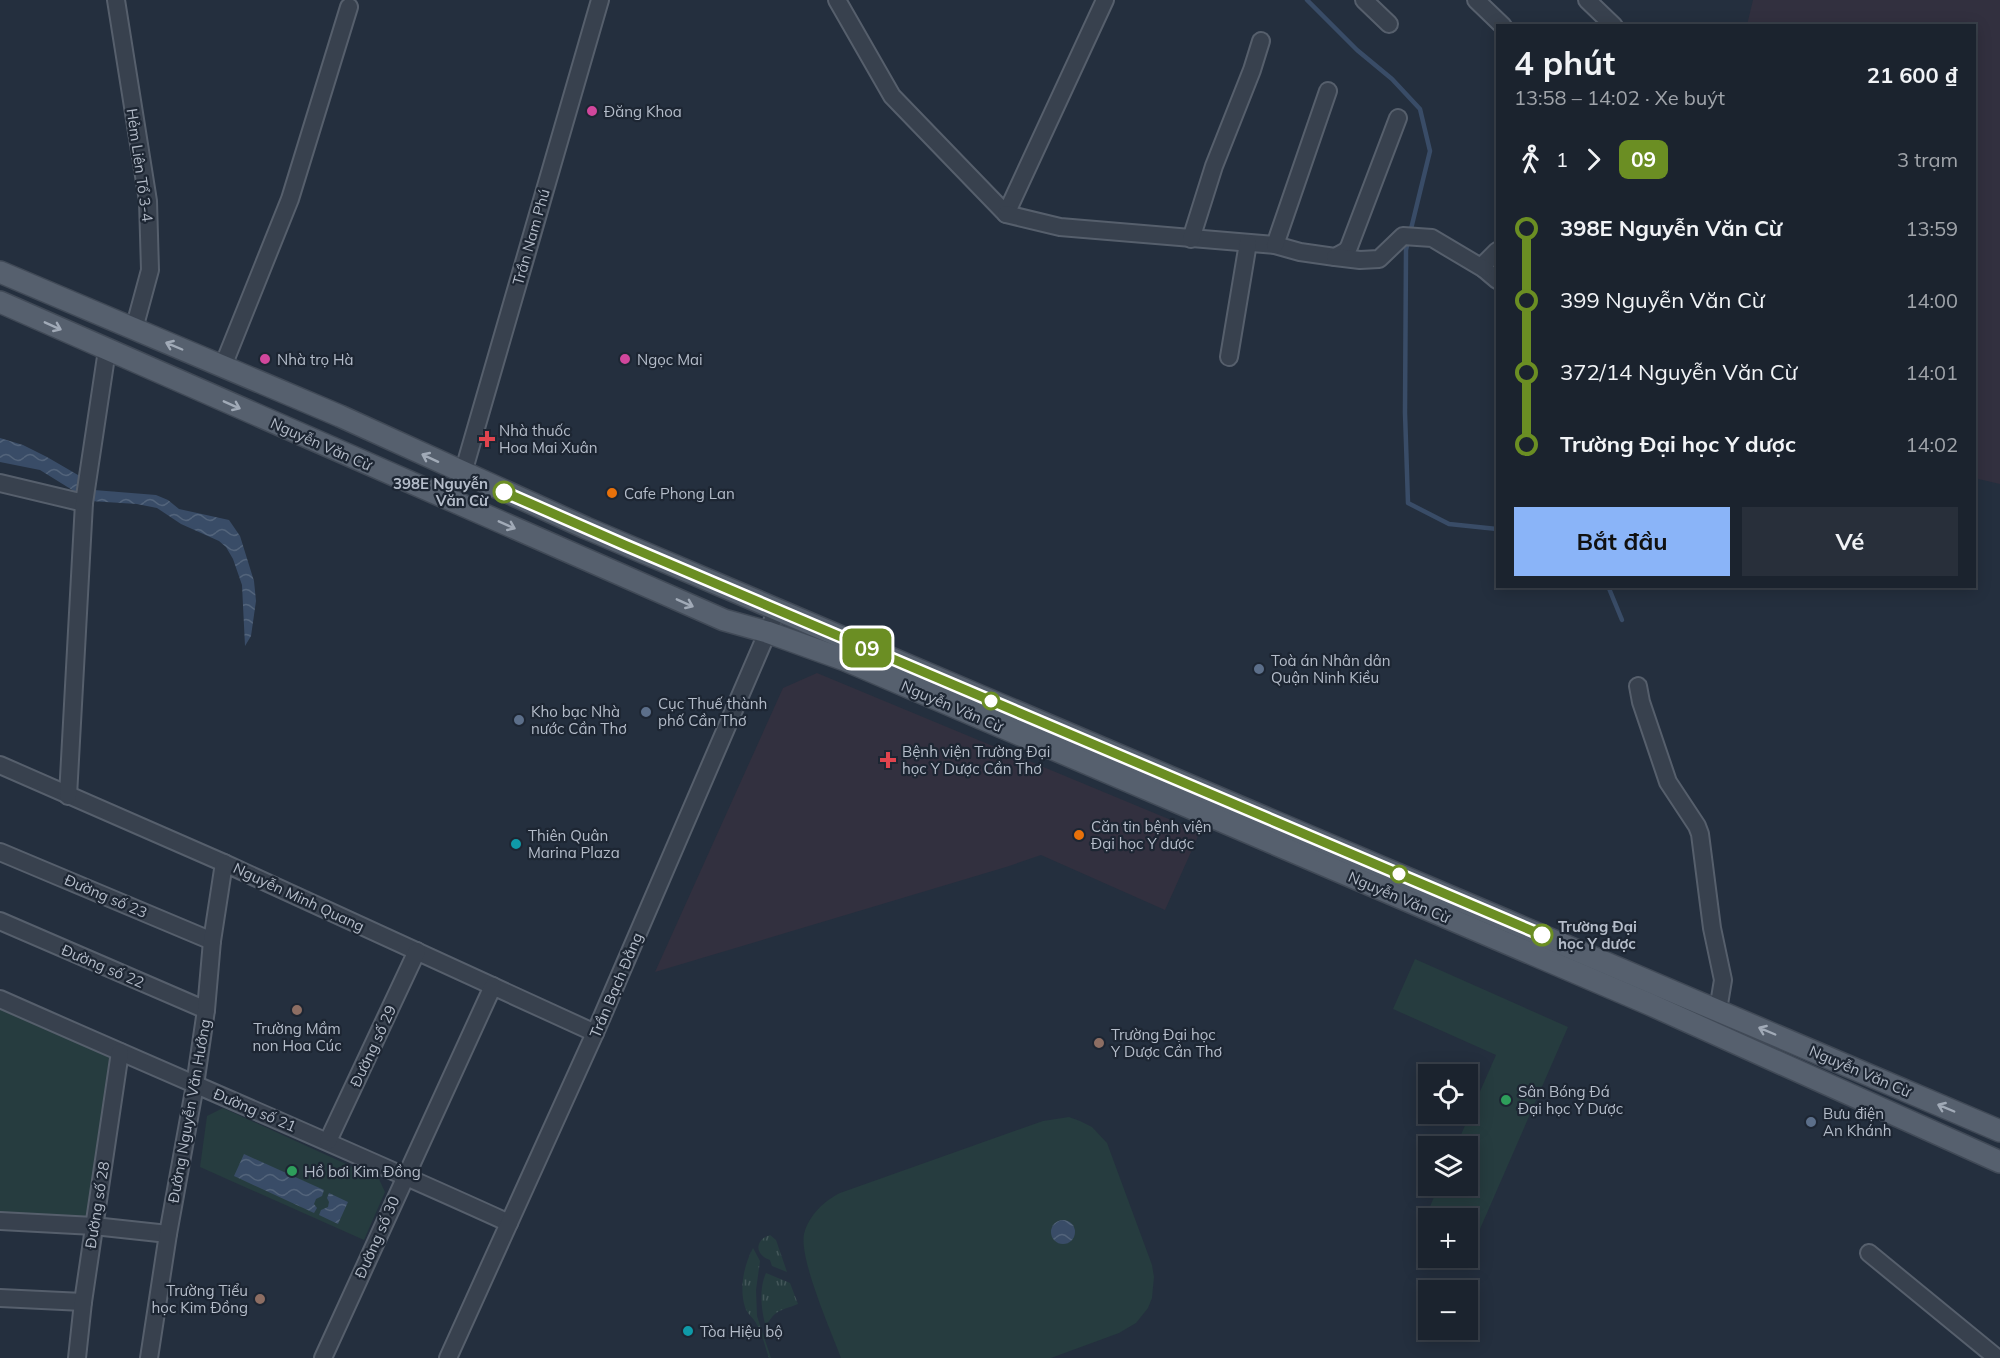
<!DOCTYPE html>
<html lang="vi">
<meta charset="utf-8">
<style>
body{margin:0;font-family:Mulish,sans-serif;background:#282f3a;color:#f1f3f6;height:100vh;display:flex;flex-direction:column;font-size:22px;white-space:nowrap}
*{box-sizing:border-box;margin:0}
p{font-size:20px;color:#a0a4aa}
.icon{flex:none;width:33px;height:33px;fill:none;stroke:currentColor;stroke-width:2;stroke-linecap:round;stroke-linejoin:round}
.map{position:relative;flex:1;overflow:hidden}
.sheet{position:absolute;left:1496px;top:24px;width:480px;height:564px;display:flex;flex-direction:column;background:#1b232e;border-radius:0px;box-shadow:0 3px 15px #0003,0 0 0 2px #39404a}
.sheet>*{flex:none}
.badge{padding:0 12px;border-radius:9px;font-size:21px;line-height:39px}
.controls{position:absolute;left:1418px;top:1064px;display:grid;gap:12px}
.controls a{display:grid;place-items:center;width:60px;height:60px;border-radius:0px;background:#1b232e;box-shadow:0 3px 15px #0003,0 0 0 2px #39404a;font-size:30px}
.map>.badge{position:absolute;translate:-50% -50%;box-shadow:0 0 0 3px #fff}
.legs{display:flex;align-items:center;gap:9px;height:66px;padding:0 18px;font-size:20px}
.legs p{margin-inline-start:auto}
.overview{display:flex;align-items:center;justify-content:space-between;height:102px;padding:0 18px}
h1{font-size:33px;font-weight:700;line-height:45px}
.action{display:flex;gap:12px;margin-top:auto;padding:12px 18px}
.action a{flex:1;height:69px;border-radius:0px;background:#8ab4f8;color:#111;font-size:24px;font-weight:700;line-height:69px;text-align:center}
.action a+a{background:#282f3a;color:#f1f3f6}
ul{padding:0 18px;list-style:none}
li{display:flex;align-items:center;gap:21px;height:72px;font-size:22px}
li i{display:grid;place-items:center;width:9px;height:100%;margin:0 8px;background:currentColor}
li i::after{content:'';width:15px;height:15px;margin:-8px;border:4px solid;border-radius:50%;background:#1b232e}
li p{margin-inline-start:auto}
li:first-child i{background:linear-gradient(#0000 50%,currentColor 0)}
li:last-child i{background:linear-gradient(currentColor 50%,#0000 0)}
.map>svg:first-child{display:block}
</style>
<div class="map">
<svg width="2000" height="1358" viewBox="0 0 2000 1358">
<defs>
<pattern id="grass-tufts" width="24" height="20" patternUnits="userSpaceOnUse" patternTransform="scale(1.5)"><rect width="24" height="20" fill="#263c3f"/><path d="M3 7l-1-3M5 7V3M7 7l1-3M15 17l-1-3M17 17v-4M19 17l1-3" fill="none" stroke="#435659"/></pattern>
<pattern id="water-waves" width="16" height="10" patternUnits="userSpaceOnUse" patternTransform="scale(1.5)"><rect width="16" height="10" fill="#394c67"/><path d="M0 5q4-4 8 0t8 0" fill="none" stroke="#53647b"/></pattern>
</defs>
<rect width="100%" height="100%" fill="#242f3e"/>
<!-- medical -->
<g fill="#32303f">
<polygon points="1753,0 2000,0 2000,484 1974,478 1974,26 1747,25"/>
<polygon points="817,673 1200,832 1165,910 1041,855 1006,867 655,972 783,688"/>
</g>
<!-- grass -->
<g fill="url(#grass-tufts)">
<path d="M770,1235L776,1240L787,1272L772,1266L770,1260C755,1255 754,1240 770,1235Z"/>
<path d="M753,1248L760,1261L756,1290L757,1316L771,1358H769C765,1346 762,1333 756,1323C753,1317 747,1314 745,1307C739,1288 744,1265 753,1248Z"/>
<path d="M766,1273L790,1283L798,1304C791,1307 781,1309 775,1314C770,1318 770,1322 765,1324C761,1307 759,1289 766,1273Z"/>
</g>
<!-- park -->
<g fill="#263c3f">
<polygon points="1415,959 1568,1027 1473,1245 1467,1242 1467,1218 1428,1218 1428,1225 1423,1223 1439,1185 1467,1185 1467,1146 1456,1146 1496,1055 1393,1009"/>
<polygon points="0,999 112,1056 90,1212 86,1217 72,1218 0,1216"/>
<polygon points="223,1108 379,1179 385,1192 364,1240 200,1167 207,1116"/>
<path d="M1069,1117L1080,1121L1092,1127L1107,1143L1152,1265L1154,1277L1152,1298L1148,1308L1136,1323L1119,1333L1051,1358H841C831,1331 799,1259 804,1234C809,1215 824,1201 840,1193L1043,1121Z"/>
</g>
<!-- water -->
<g fill="url(#water-waves)">
<polygon points="0,438 23,445 47,457 78,475 94,490 156,495 168,500 179,509 229,520 240,536 254,581 256,601 251,636 245,646 242,585 233,559 226,547 219,541 181,524 157,508 137,504 90,501 40,470 0,462"/>
<polygon points="244,1154 324,1190 322,1196 316,1199 314,1204 317,1208 314,1213 234,1176"/>
<polygon points="329,1193 348,1202 338,1224 319,1215 321,1210 328,1207 329,1202 327,1198"/>
<circle cx="1063" cy="1232" r="12"/>
</g>
<g fill="none" stroke-linecap="round" stroke-linejoin="round">
<!-- stream -->
<g stroke="#394c67" stroke-width="4.5">
<polyline points="1307,0 1357,50 1392,79 1420,109 1430,151 1410,233"/>
<polyline points="1408,241 1406,250 1405,413 1408,503 1449,524 1497,529"/>
<polyline points="1608,586 1622,620"/>
</g>
<!-- minor casing -->
<g stroke="#565f6c" stroke-width="20">
<g id="minor">
<polyline points="116,0 148,201 150,270 134,329"/>
<polyline points="837,0 892,96 1006,214 1105,0"/>
<polyline points="1364,0 1389,24"/>
<polyline points="1476,0 1503,26"/>
<polyline points="1587,0 1614,26"/>
<polyline points="1006,214 1060,227 1275,245 1300,252 1335,257 1346,251 1349,247 1398,118"/>
<polyline points="1191,239 1214,166 1252,70 1261,41"/>
<polyline points="1275,245 1328,91"/>
<polyline points="1497,251 1484,264 1484,269 1497,280"/>
<polyline points="1335,257 1360,260 1379,259 1403,236 1432,238 1484,269"/>
<polyline points="1229,357 1248,243"/>
<polyline points="223,366 290,199 349,7"/>
<polyline points="463,473 600,0"/>
<polyline points="0,483 84,503"/>
<polyline points="1638,686 1641,702 1668,782 1697,826 1700,834 1712,928 1723,980 1718,1010"/>
<polyline points="0,765 224,863 595,1033"/>
<polyline points="68,796 84,503 107,350"/>
<polyline points="0,852 212,941"/>
<polyline points="0,921 206,1010"/>
<path d="M0,999C169,1074 340,1146 509,1223"/>
<polyline points="328,1141 417,951"/>
<polyline points="0,1221 94,1226 168,1234"/>
<polyline points="1869,1253 1997,1358"/>
<polyline points="0,1298 83,1302"/>
<polyline points="77,1358 83,1302 120,1052"/>
<polyline points="149,1358 168,1234 195,1085 206,1010 212,941 224,863"/>
<polyline points="323,1358 493,986"/>
<polyline points="448,1358 595,1033 777,610"/>
</g>
</g>
<!-- major casing -->
<g stroke="#414a57" stroke-width="24">
<g id="major">
<polyline points="0,272 340,416 586,528 2000,1131"/>
<polyline points="0,302 724,620 767,632 845,660 1649,1004 2000,1162"/>
</g>
</g>
<!-- minor -->
<use href="#minor" stroke="#38414e" stroke-width="16"/>
<!-- major -->
<use href="#major" stroke="#56606e" stroke-width="21"/>
</g>
<!-- one-way arrows -->
<defs><path id="oneway-shaft" d="M-6 0H5M1.5-3L5.5 0L1.5 3" fill="none" stroke-width="1.6" stroke-linecap="round" stroke-linejoin="round" transform="scale(1.5)"/></defs>
<g stroke="#a1aab7">
<use href="#oneway-shaft" transform="translate(53 326) rotate(24)"/>
<use href="#oneway-shaft" transform="translate(174 346) rotate(-157)"/>
<use href="#oneway-shaft" transform="translate(232 405) rotate(24)"/>
<use href="#oneway-shaft" transform="translate(430 458) rotate(-155)"/>
<use href="#oneway-shaft" transform="translate(507 525) rotate(24)"/>
<use href="#oneway-shaft" transform="translate(685 603) rotate(24)"/>
<use href="#oneway-shaft" transform="translate(1767 1031) rotate(-157)"/>
<use href="#oneway-shaft" transform="translate(1946 1108) rotate(-157)"/>
</g>
<g fill="none" stroke-linecap="round" stroke-linejoin="round">
<!-- line-1 casing -->
<g stroke="#fff" stroke-width="14">
<polyline id="line-1" points="504,492 625,545 1542,935"/>
</g>
<!-- line-1 -->
<use href="#line-1" stroke="#6b8e23" stroke-width="9"/>
</g>
<!-- markers -->
<g fill="#d1479c" stroke="#1d2633" stroke-width="2">
<circle cx="592" cy="111" r="6"/>
<circle cx="265" cy="359" r="6"/>
<circle cx="625" cy="359" r="6"/>
</g>
<g fill="#e0444e" stroke="#1d2633" stroke-width="2">
<path d="M484 430h6v6h6v6h-6v6h-6v-6h-6v-6h6z"/>
<path d="M885 751h6v6h6v6h-6v6h-6v-6h-6v-6h6z"/>
</g>
<g fill="#fff" stroke="#6b8e23" stroke-width="3">
<circle cx="504" cy="492" r="10"/>
<circle cx="991" cy="701" r="8"/>
<circle cx="1399" cy="874" r="8"/>
<circle cx="1542" cy="935" r="10"/>
</g>
<g fill="#e8710a" stroke="#1d2633" stroke-width="2">
<circle cx="612" cy="493" r="6"/>
<circle cx="1079" cy="835" r="6"/>
</g>
<g fill="#5c6f8a" stroke="#1d2633" stroke-width="2">
<circle cx="1259" cy="669" r="6"/>
<circle cx="646" cy="712" r="6"/>
<circle cx="519" cy="720" r="6"/>
<circle cx="1811" cy="1122" r="6"/>
</g>
<g fill="#0f9aa8" stroke="#1d2633" stroke-width="2">
<circle cx="516" cy="844" r="6"/>
<circle cx="688" cy="1331" r="6"/>
</g>
<g fill="#8d6e63" stroke="#1d2633" stroke-width="2">
<circle cx="297" cy="1010" r="6"/>
<circle cx="1099" cy="1043" r="6"/>
<circle cx="260" cy="1299" r="6"/>
</g>
<g fill="#2e9e5b" stroke="#1d2633" stroke-width="2">
<circle cx="1506" cy="1100" r="6"/>
<circle cx="292" cy="1171" r="6"/>
</g>
<g text-anchor="middle" dominant-baseline="central" stroke-width="4.5" stroke-linejoin="round" paint-order="stroke">
<!-- poi labels -->
<g font-size="15" fill="#b4bcc9" stroke="#1d2633" text-anchor="start">
<text x="604" y="111">Đăng Khoa</text>
<text x="277" y="359">Nhà trọ Hà</text>
<text x="637" y="359">Ngọc Mai</text>
<text x="499" y="430">Nhà thuốc<tspan x="499" dy="17">Hoa Mai Xuân</tspan></text>
<text x="624" y="493">Cafe Phong Lan</text>
<text x="1271" y="660">Toà án Nhân dân<tspan x="1271" dy="17">Quận Ninh Kiều</tspan></text>
<text x="658" y="703">Cục Thuế thành<tspan x="658" dy="17">phố Cần Thơ</tspan></text>
<text x="531" y="711">Kho bạc Nhà<tspan x="531" dy="17">nước Cần Thơ</tspan></text>
<text x="902" y="751">Bệnh viện Trường Đại<tspan x="902" dy="17">học Y Dược Cần Thơ</tspan></text>
<text x="1091" y="826">Căn tin bệnh viện<tspan x="1091" dy="17">Đại học Y dược</tspan></text>
<text x="528" y="835">Thiên Quân<tspan x="528" dy="17">Marina Plaza</tspan></text>
<text x="297" y="1028" text-anchor="middle">Trường Mầm<tspan x="297" dy="17">non Hoa Cúc</tspan></text>
<text x="1111" y="1034">Trường Đại học<tspan x="1111" dy="17">Y Dược Cần Thơ</tspan></text>
<text x="1518" y="1091">Sân Bóng Đá<tspan x="1518" dy="17">Đại học Y Dược</tspan></text>
<text x="1823" y="1113">Bưu điện<tspan x="1823" dy="17">An Khánh</tspan></text>
<text x="304" y="1171">Hồ bơi Kim Đồng</text>
<text x="248" y="1290" text-anchor="end">Trường Tiểu<tspan x="248" dy="17">học Kim Đồng</tspan></text>
<text x="700" y="1331">Tòa Hiệu bộ</text>
</g>
<!-- street labels -->
<g font-size="15" fill="#b4bcc9" stroke="#1d2633">
<text transform="translate(140 165) rotate(82)">Hẻm Liên Tổ 3-4</text>
<text transform="translate(531 237) rotate(-74)">Trần Nam Phú</text>
<text transform="translate(321 444) rotate(24)">Nguyễn Văn Cừ</text>
<text transform="translate(952 706) rotate(23)">Nguyễn Văn Cừ</text>
<text transform="translate(106 896) rotate(23)">Đường số 23</text>
<text transform="translate(299 897) rotate(25)">Nguyễn Minh Quang</text>
<text transform="translate(1399 897) rotate(23)">Nguyễn Văn Cừ</text>
<text transform="translate(103 966) rotate(23)">Đường số 22</text>
<text transform="translate(616 985) rotate(-67)">Trần Bạch Đằng</text>
<text transform="translate(373 1046) rotate(-65)">Đường số 29</text>
<text transform="translate(1860 1071) rotate(23)">Nguyễn Văn Cừ</text>
<text transform="translate(255 1110) rotate(23)">Đường số 21</text>
<text transform="translate(189 1111) rotate(-80)">Đường Nguyễn Văn Hưởng</text>
<text transform="translate(97 1205) rotate(-81)">Đường số 28</text>
<text transform="translate(377 1237) rotate(-66)">Đường số 30</text>
</g>
<!-- stop labels -->
<g font-size="15" font-weight="bold" fill="#b4bcc9" stroke="#1d2633" text-anchor="end">
<text x="488" y="483">398E Nguyễn<tspan x="488" dy="17">Văn Cừ</tspan></text>
<text x="1558" y="926" text-anchor="start">Trường Đại<tspan x="1558" dy="17">học Y dược</tspan></text>
</g>
</g>
</svg>
<div class="controls">
<a><svg class="icon" aria-label="locate" viewBox="0 0 24 24"><circle cx="12" cy="12" r="6"/><path d="M12 2v4M12 18v4M2 12h4M18 12h4"/></svg></a>
<a><svg class="icon" aria-label="layers" viewBox="0 0 24 24"><path d="M12 4l9 5-9 5-9-5zM3 14l9 5 9-5"/></svg></a>
<a>+</a>
<a>−</a>
</div>
<b class="badge" style="left:867px;top:648px;background:#6b8e23;color:#fff">09</b>
<section class="sheet">
<div class="overview"><div><h1>4 phút</h1><p>13:58 – 14:02 · Xe buýt</p></div><b>21 600 ₫</b></div>
<div class="legs"><svg class="icon" aria-label="walk" viewBox="0 0 24 24"><circle cx="13" cy="4" r="2"/><path d="M13 8l-2 6 4 7M11 14l-3 7M7 12l3-4h3l4 4"/></svg>1<svg class="icon" aria-label="forward" viewBox="0 0 24 24"><path d="M9 5l7 7-7 7"/></svg><b class="badge" style="background:#6b8e23;color:#fff">09</b><p>3 trạm</p></div>
<ul>
<li><i style="color:#6b8e23"></i><b>398E Nguyễn Văn Cừ</b><p>13:59</p></li>
<li><i style="color:#6b8e23"></i><span>399 Nguyễn Văn Cừ</span><p>14:00</p></li>
<li><i style="color:#6b8e23"></i><span>372/14 Nguyễn Văn Cừ</span><p>14:01</p></li>
<li><i style="color:#6b8e23"></i><b>Trường Đại học Y dược</b><p>14:02</p></li>
</ul>
<div class="action"><a>Bắt đầu</a><a>Vé</a></div>
</section>
</div>
